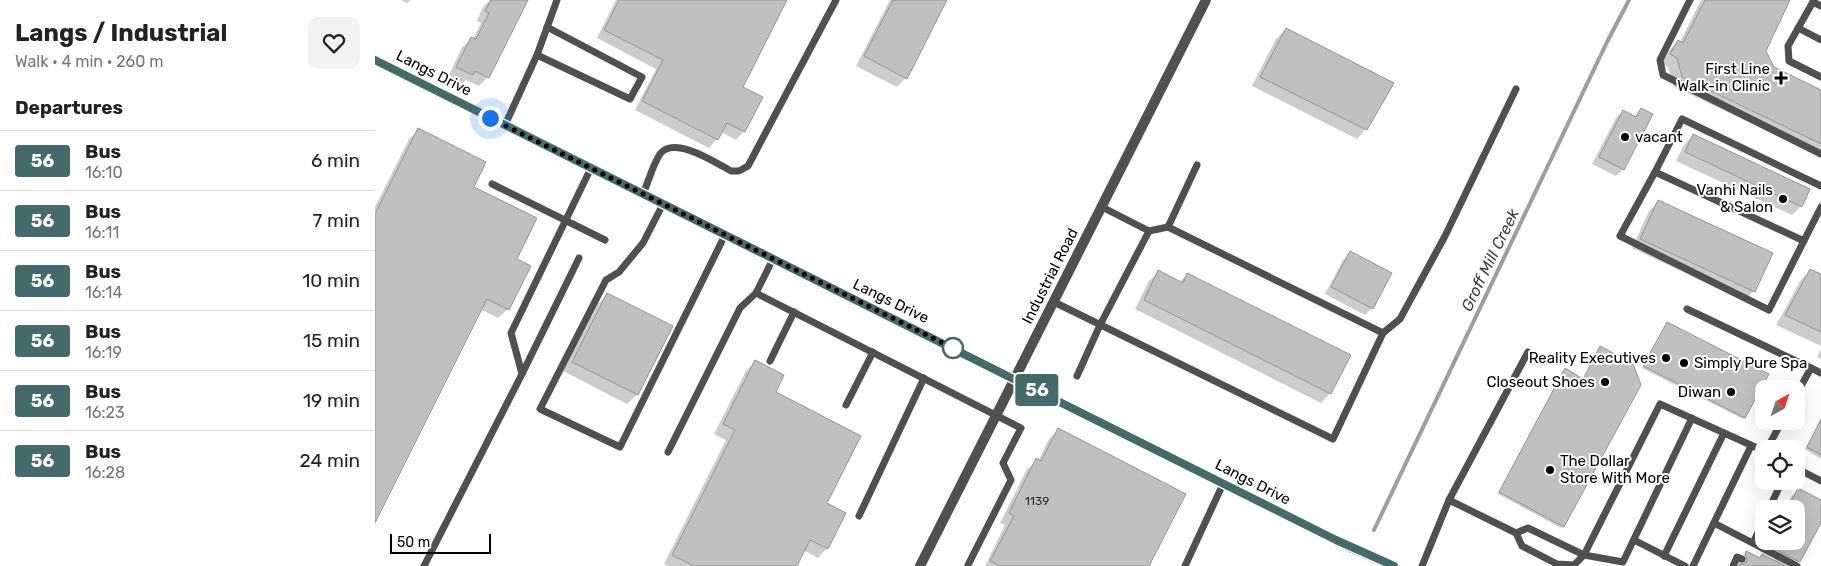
<!DOCTYPE html>
<meta charset="utf-8">
<style>
body{margin:0;font-family:Rubik,sans-serif;background:#f2f2f2;color:#222;height:100vh;display:flex;flex-direction:column;font-size:19px;white-space:nowrap}
*{box-sizing:border-box;margin:0}
p{font-size:16px;color:#767676}
.icon{flex:none;width:28px;height:28px;fill:none;stroke:currentColor;stroke-width:2;stroke-linecap:round;stroke-linejoin:round}
.map{position:relative;flex:1;overflow:hidden}
.details{display:flex;flex-direction:column;background:#fff;width:375px}
.details>*{flex:none}
.badge{padding:0 10px;border-radius:4px;font-size:18px;line-height:32px}
.needle{width:32px;rotate:40deg}
.fabs{position:absolute;left:1380px;top:380px;display:grid;gap:10px}
.fabs a{display:grid;place-items:center;width:50px;height:50px;border-radius:10px;background:#fff;box-shadow:0 5px 20px #0002;font-size:25px}
.scale{position:absolute;left:15px;bottom:12px;width:101px;box-sizing:border-box;padding-left:5px;border:2px solid #000;border-top:0;font-size:14px;line-height:18px;white-space:nowrap;color:#000;-webkit-text-stroke:4px #fff;paint-order:stroke}
.you{position:absolute;width:25px;height:25px;margin:-12px;border:4px solid #fff;border-radius:50%;background:#1a73e8;box-shadow:0 0 0 8px #1a73e833}
.map>.badge{position:absolute;translate:-50% -50%;box-shadow:0 0 0 2px #fff}
h2{padding:0 15px;font-size:19px;line-height:45px}
.round{display:grid;place-items:center;flex:none;width:52px;height:52px;border-radius:10px;background:#f2f2f2}
.head{display:flex;align-items:center;justify-content:space-between;height:85px;padding:0 15px}
h1{font-size:24px;font-weight:700;line-height:38px}
ul{padding:0;list-style:none}
li{display:flex;align-items:center;gap:15px;height:60px;padding:0 15px;border-top:1px solid #e0e0e0}
li div{flex:1}
li b{display:block;font-size:19px}
li em{font-style:normal}
li .badge{min-width:55px;font-weight:700;text-align:center}
main{display:flex;flex:1;min-height:0}
.map>svg:first-child{display:block}
</style>
<main>
<section class="details">
<div class="head"><div><h1>Langs / Industrial</h1><p>Walk · 4 min · 260 m</p></div><a class="round"><svg class="icon" aria-label="heart" viewBox="0 0 24 24"><path d="M12 20l-8-8c-3-5 5-10 8-4 3-6 11-1 8 4z"/></svg></a></div>
<h2>Departures</h2>
<ul>
<li><span class="badge" style="background:#456a6b;color:#fff">56</span><div><b>Bus</b><p>16:10</p></div><em>6 min</em></li>
<li><span class="badge" style="background:#456a6b;color:#fff">56</span><div><b>Bus</b><p>16:11</p></div><em>7 min</em></li>
<li><span class="badge" style="background:#456a6b;color:#fff">56</span><div><b>Bus</b><p>16:14</p></div><em>10 min</em></li>
<li><span class="badge" style="background:#456a6b;color:#fff">56</span><div><b>Bus</b><p>16:19</p></div><em>15 min</em></li>
<li><span class="badge" style="background:#456a6b;color:#fff">56</span><div><b>Bus</b><p>16:23</p></div><em>19 min</em></li>
<li><span class="badge" style="background:#456a6b;color:#fff">56</span><div><b>Bus</b><p>16:28</p></div><em>24 min</em></li>
</ul>
</section>
<div class="map">
<svg width="1446" height="566" viewBox="0 0 1446 566">
<rect width="100%" height="100%" fill="#fff"/>
<!-- shadow -->
<g fill="#0003">
<polygon points="26,0 36,0 32,3"/>
<polygon points="115,0 151,0 113,77 104,86 91,80 87,84 73,77 87,47 98,39 106,23 102,21 108,7"/>
<polygon points="241,0 411,0 366,88 369,131 361,140 346,132 342,139 334,148 260,110 281,69 222,38"/>
<polygon points="515,0 571,0 531,78 522,87 481,66"/>
<polygon points="1326,0 1414,0 1389,51 1398,68 1446,91 1446,157 1298,86 1293,67 1287,64 1294,50 1303,41 1305,42"/>
<polygon points="911,29 991,129 982,139 877,86 901,39"/>
<polygon points="1266,109 1248,169 1241,176 1217,164 1241,118 1248,111 1259,117"/>
<polygon points="43,130 97,187 141,259 133,309 123,318 105,309 0,520 0,207 34,139"/>
<polygon points="1318,135 1426,206 1417,215 1301,161 1309,145"/>
<polygon points="1284,201 1379,291 1369,301 1257,248 1274,211"/>
<polygon points="975,253 997,308 990,315 950,294 968,260"/>
<polygon points="1435,270 1446,275 1446,346 1401,325 1426,280"/>
<polygon points="784,272 804,282 813,274 955,393 946,403 760,309 774,281"/>
<polygon points="232,294 296,327 262,395 252,404 188,371 223,304"/>
<polygon points="1292,324 1369,418 1368,419 1267,368"/>
<polygon points="1446,349 1446,359 1442,357"/>
<polygon points="380,362 399,393 452,548 443,558 428,550 420,566 292,566 289,564 351,440 339,434 371,371"/>
<polygon points="1190,370 1188,526 1186,528 1123,494"/>
<polygon points="1446,419 1446,459 1430,449"/>
<polygon points="683,430 773,566 610,566 630,525 625,523 652,469 663,461 674,439"/>
<polygon points="1423,490 1446,502 1446,520 1424,561 1419,566 1362,566 1362,562 1371,553 1384,559 1387,555 1398,561 1400,559 1386,552 1392,541 1421,541 1421,509 1409,509 1416,497"/>
</g>
<g fill="none" stroke-linecap="round" stroke-linejoin="round">
<!-- stream -->
<polyline stroke="#9e9e9e" stroke-width="4" points="999,530 1232,42 1254,0"/>
</g>
<!-- building -->
<g fill="#c0c0c0" stroke="#949494">
<polygon points="116,0 153,0 114,78 100,71 98,75 81,67 96,37 101,39 114,13 110,11"/>
<polygon points="244,0 412,0 368,87 388,97 370,132 352,123 343,140 267,101 288,60 229,30"/>
<polygon points="518,0 572,0 532,79 489,56"/>
<polygon points="1330,0 1415,0 1391,51 1399,67 1446,90 1446,144 1307,77 1302,58 1295,54 1303,40 1308,43"/>
<polygon points="911,28 1019,83 992,130 885,77"/>
<polygon points="1266,108 1278,114 1249,170 1224,157 1248,110 1261,117"/>
<polygon points="43,128 111,162 99,187 162,218 142,259 156,266 134,310 112,299 0,523 0,214"/>
<polygon points="1318,134 1435,189 1427,207 1310,152"/>
<polygon points="1283,200 1398,253 1380,292 1265,239"/>
<polygon points="975,251 1017,273 998,309 956,287"/>
<polygon points="1435,269 1446,274 1446,332 1410,315"/>
<polygon points="783,270 808,283 812,273 976,355 956,394 769,300"/>
<polygon points="232,293 298,326 263,395 197,362"/>
<polygon points="1292,322 1394,374 1370,418 1268,366"/>
<polygon points="1225,346 1258,364 1266,385 1189,527 1124,492 1190,368 1208,379"/>
<polygon points="380,360 409,375 401,392 486,436 452,503 471,513 453,549 435,540 422,566 319,566 297,555 360,430 348,424"/>
<polygon points="1446,419 1446,455 1432,447"/>
<polygon points="683,428 811,494 774,566 625,566 615,561 639,516 634,513 661,458 666,461"/>
<polygon points="1423,488 1446,500 1446,523 1425,562 1392,545 1394,541 1421,541 1421,509 1412,509"/>
<polygon points="1371,551 1385,558 1387,554 1410,566 1364,566 1365,564 1368,564 1372,561 1372,558 1370,554"/>
</g>
<g fill="none" stroke-linecap="round" stroke-linejoin="round">
<!-- service -->
<g stroke="#505050" stroke-width="7">
<polyline points="1315,0 1285,60 1288,75 1446,154"/>
<polyline points="1439,0 1413,46 1414,61 1446,77"/>
<polyline points="1438,2 1446,6"/>
<polyline points="1423,28 1446,40"/>
<polyline points="162,55 255,99 267,77 172,27"/>
<polyline points="130,125 162,55 182,0"/>
<polyline points="1280,172 1307,119 1446,186"/>
<polyline points="117,184 230,240"/>
<path d="M268,194C273,183 278,164 285,154C299,135 341,163 356,171H364L373,166L461,0"/>
<polyline points="288,204 268,243 244,272 231,280 165,409 245,447 350,235"/>
<polyline points="793,227 822,165"/>
<polyline points="1429,241 1280,172 1245,236 1394,310 1446,207"/>
<polyline points="398,259 381,293 646,428 628,463 636,480 593,565"/>
<polyline points="679,302 958,439 1008,333 793,227 774,231 727,207"/>
<polyline points="1312,309 1436,368 1421,395"/>
<polyline points="1008,333 1025,319 1070,236 1141,89"/>
<polyline points="395,361 419,312"/>
<polyline points="1436,368 1446,373"/>
<polyline points="147,374 204,258"/>
<polyline points="702,376 725,325 774,231"/>
<polyline points="471,405 498,352"/>
<polyline points="1317,418 1248,562 1209,555 1285,404 1389,451"/>
<polyline points="1392,449 1407,421"/>
<polyline points="293,452 365,308 381,293"/>
<polyline points="1421,468 1446,481"/>
<polyline points="1074,500 1153,352"/>
<polyline points="1394,509 1407,481"/>
<polyline points="484,516 549,378"/>
<polyline points="1339,523 1422,566"/>
<polyline points="1259,540 1310,566"/>
<polyline points="1378,543 1389,520"/>
<polyline points="1289,556 1349,433"/>
<polyline points="49,566 147,374 136,333 216,168"/>
<polyline points="810,566 848,484"/>
<polyline points="1047,566 1074,500 1141,533 1153,528 1209,555 1199,565 1182,564 1147,546 1141,533"/>
<polyline points="1318,566 1376,446"/>
<polyline points="1358,566 1362,557 1367,559"/>
</g>
<!-- minor -->
<polyline stroke="#505050" stroke-width="10" points="545,566 831,0"/>
<!-- tertiary -->
<polyline stroke="#505050" stroke-width="10" points="0,60 977,548 1019,566"/>
</g>
<g fill="none" stroke-linecap="round" stroke-linejoin="round">
<!-- line casing -->
<g stroke="#fff" stroke-width="11">
<polyline id="line" points="0,60 961,540 1019,566"/>
</g>
<!-- line -->
<use href="#line" stroke="#456a6b" stroke-width="8"/>
<!-- walk -->
<polyline stroke="#000" stroke-width="5" stroke-dasharray="0 9" points="115,118 584,351 578,348"/>
</g>
<!-- markers -->
<g fill="#000" stroke="#fff" stroke-width="2">
<path d="M1403.5 70.5h5v5h5v5h-5v5h-5v-5h-5v-5h5z"/>
<circle cx="1250" cy="137" r="5"/>
<circle cx="1408" cy="199" r="5"/>
<circle cx="1291" cy="358" r="5"/>
<circle cx="1309" cy="363" r="5"/>
<circle cx="1230" cy="382" r="5"/>
<circle cx="1356" cy="392" r="5"/>
<circle cx="1175" cy="470" r="5"/>
</g>
<circle fill="#fff" stroke="#456a6b" stroke-width="2.5" cx="578" cy="348" r="10"/>
<g text-anchor="middle" dominant-baseline="central" stroke-width="4" stroke-linejoin="round" paint-order="stroke">
<!-- number labels -->
<g font-size="12" fill="#303030">
<text x="662" y="501">1139</text>
</g>
<!-- poi labels -->
<g font-size="15" fill="#000" stroke="#fff" text-anchor="end">
<text x="1395" y="69">First Line<tspan x="1395" dy="17">Walk-in Clinic</tspan></text>
<text x="1260" y="137" text-anchor="start">vacant</text>
<text x="1398" y="190">Vanhi Nails<tspan x="1398" dy="17">&amp; Salon</tspan></text>
<text x="1281" y="358">Reality Executives</text>
<text x="1319" y="363" text-anchor="start">Simply Pure Spa</text>
<text x="1220" y="382">Closeout Shoes</text>
<text x="1346" y="392">Diwan</text>
<text x="1185" y="461" text-anchor="start">The Dollar<tspan x="1185" dy="17">Store With More</tspan></text>
</g>
<!-- street labels -->
<g font-size="15" fill="#000" stroke="#fff">
<text transform="translate(59 73) rotate(27)">Langs Drive</text>
<text transform="translate(675 276) rotate(-63)">Industrial Road</text>
<text transform="translate(516 301) rotate(26)">Langs Drive</text>
<text transform="translate(878 482) rotate(27)">Langs Drive</text>
</g>
<!-- water labels -->
<g font-size="16" font-style="italic" fill="#3f3f3f" stroke="#fff">
<text transform="translate(1115 260) rotate(-64)">Groff Mill Creek</text>
</g>
</g>
</svg>
<div class="fabs">
<a><svg class="needle" viewBox="-14 -14 28 28"><path d="M0-13l5 13h-10z" fill="#e53935"/><path d="M0 13l5-13h-10z" fill="#767676"/></svg></a>
<a><svg class="icon" aria-label="locate" viewBox="0 0 24 24"><circle cx="12" cy="12" r="6"/><path d="M12 2v4M12 18v4M2 12h4M18 12h4"/></svg></a>
<a><svg class="icon" aria-label="layers" viewBox="0 0 24 24"><path d="M12 4l9 5-9 5-9-5zM3 14l9 5 9-5"/></svg></a>
</div>
<div class="scale">50 m</div>
<div class="you" style="left:115px;top:118px"></div>
<b class="badge" style="left:662px;top:390px;background:#456a6b;color:#fff">56</b>
</div>
</main>
